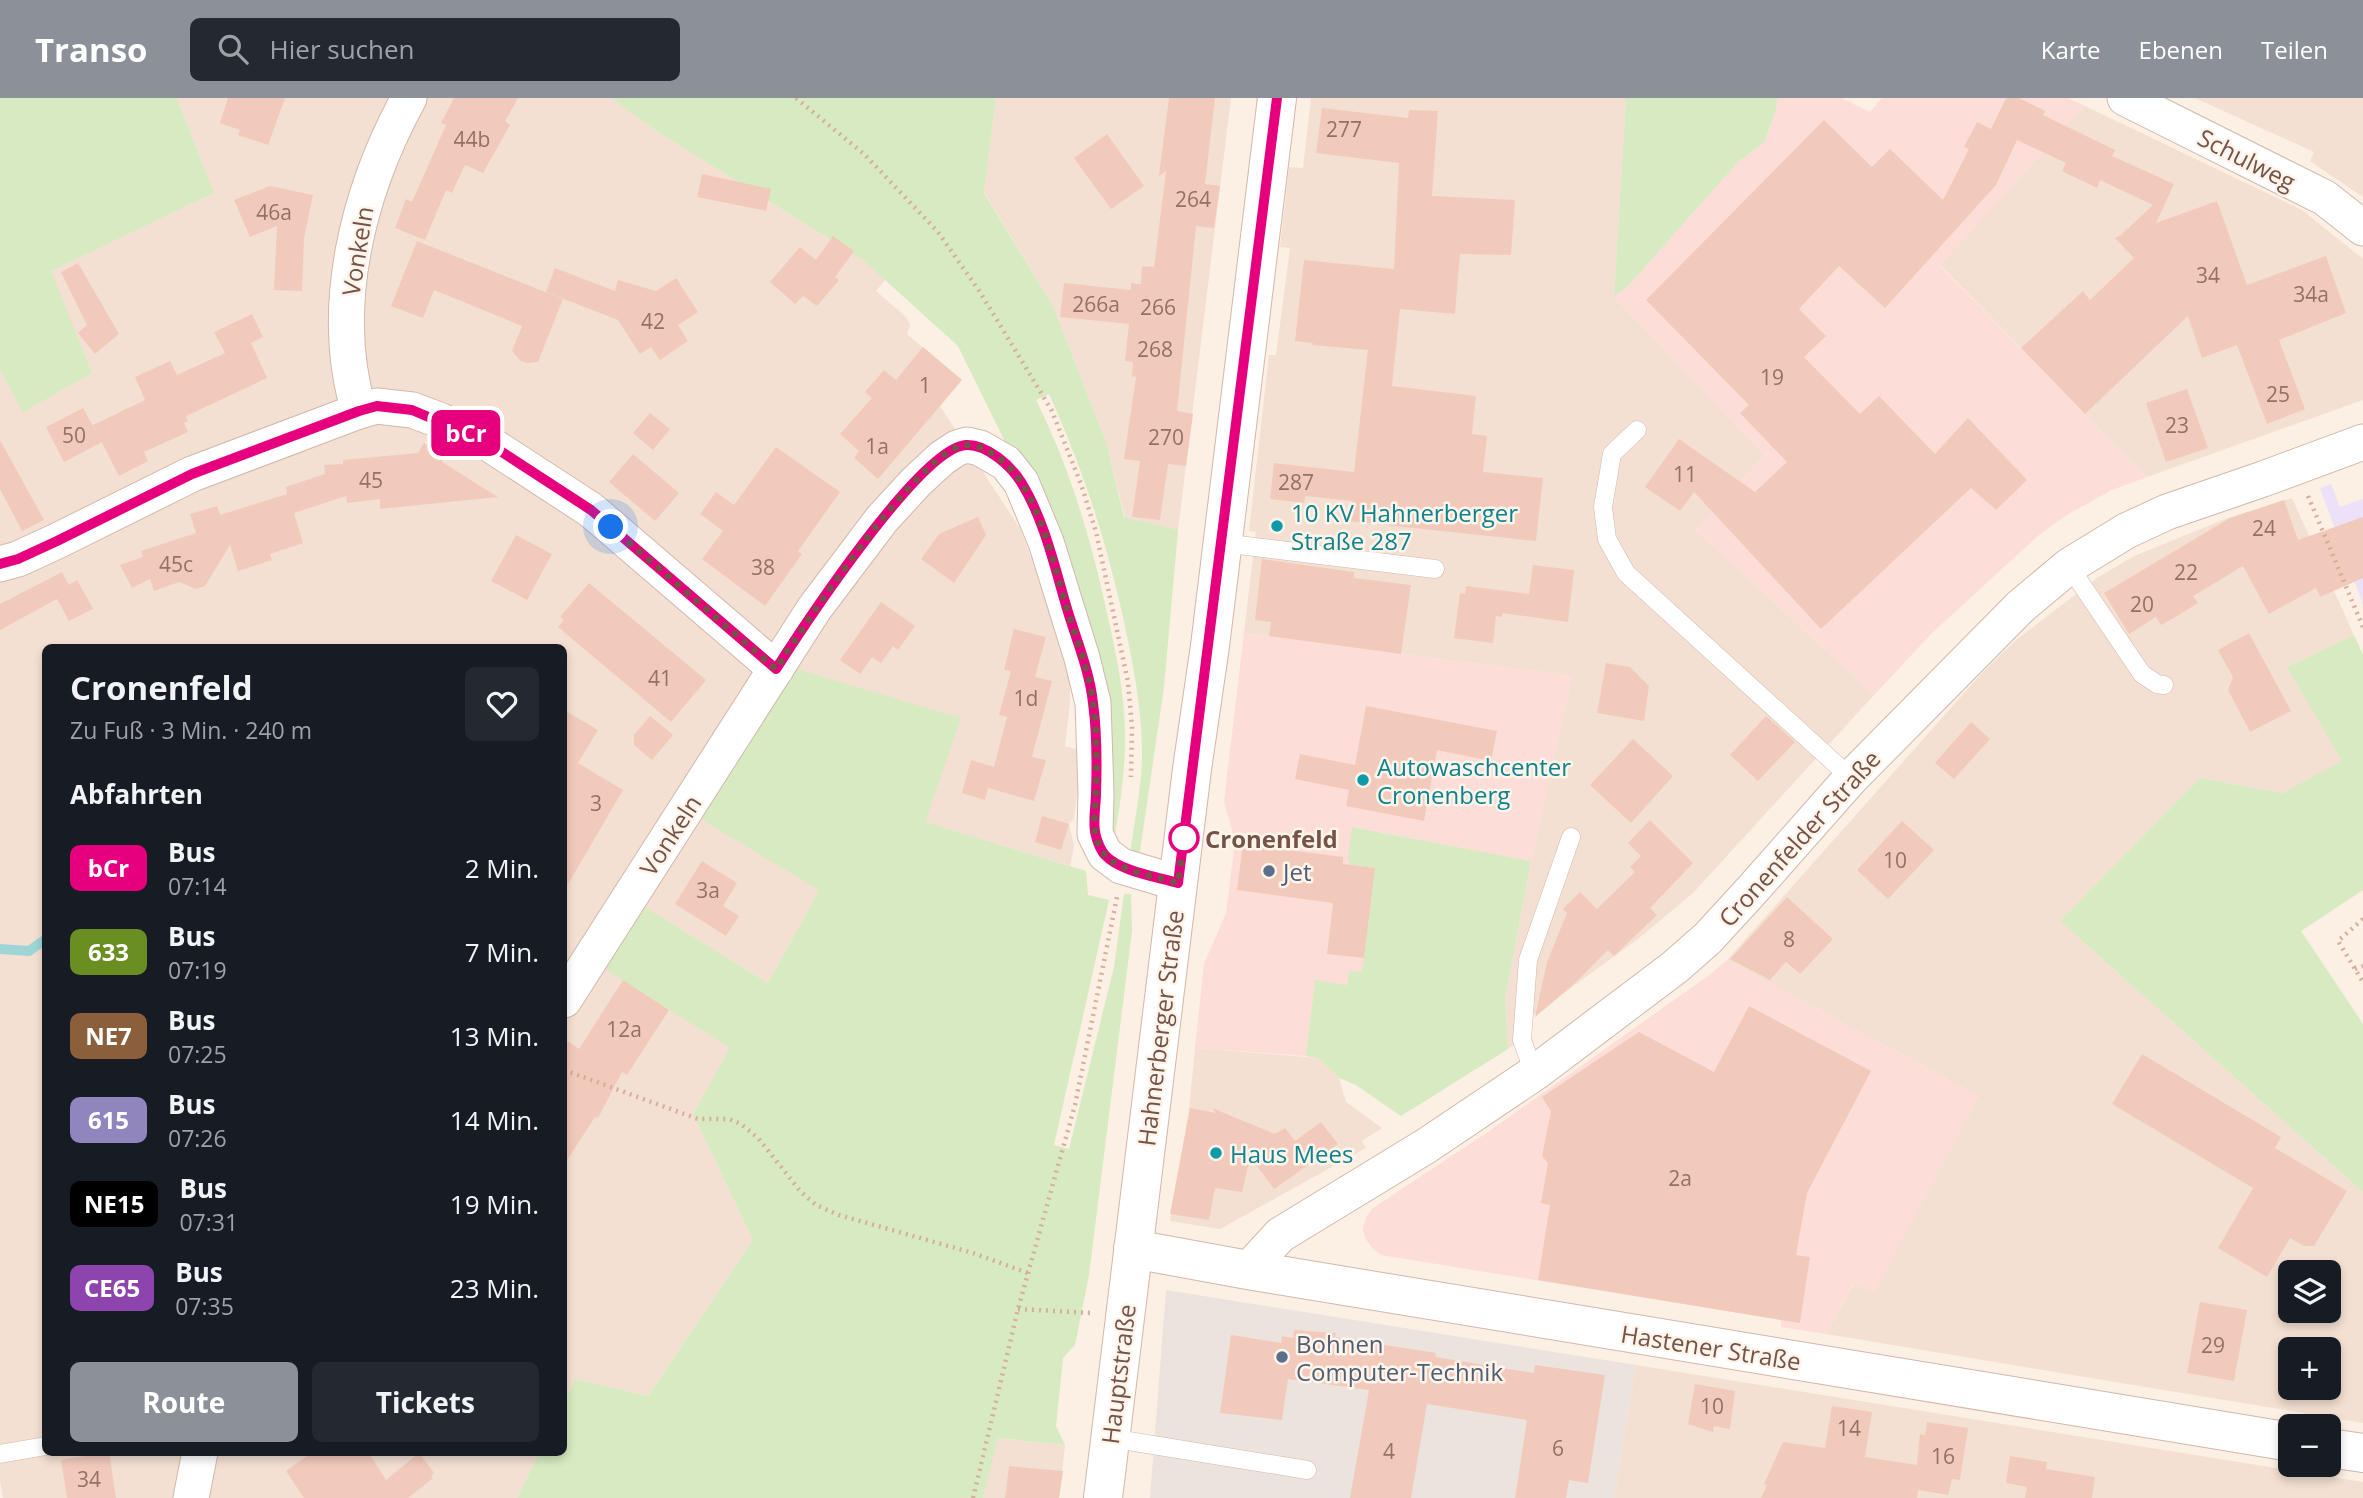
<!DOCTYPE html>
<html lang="de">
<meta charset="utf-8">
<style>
body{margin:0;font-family:"Open Sans",sans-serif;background:#242831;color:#f1f3f6;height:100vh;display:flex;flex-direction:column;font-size:26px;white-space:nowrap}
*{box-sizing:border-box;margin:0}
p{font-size:23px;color:#9ea1a6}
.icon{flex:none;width:38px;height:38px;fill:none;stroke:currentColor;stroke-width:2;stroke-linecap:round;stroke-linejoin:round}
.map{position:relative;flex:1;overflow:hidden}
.drawer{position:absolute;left:42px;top:546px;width:525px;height:812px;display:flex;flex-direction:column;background:#171b24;border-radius:10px;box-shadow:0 4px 10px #0003}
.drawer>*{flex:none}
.badge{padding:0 14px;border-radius:10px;font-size:24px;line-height:46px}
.buttons{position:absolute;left:2278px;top:1162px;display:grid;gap:14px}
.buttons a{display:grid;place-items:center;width:63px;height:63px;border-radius:10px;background:#171b24;box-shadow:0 4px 10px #0003;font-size:35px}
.you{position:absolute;width:35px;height:35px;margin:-18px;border:5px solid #fff;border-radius:50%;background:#1a73e8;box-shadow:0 0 0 10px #1a73e833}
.map>.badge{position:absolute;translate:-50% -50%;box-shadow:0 0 0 4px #fff}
h2{padding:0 28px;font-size:26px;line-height:63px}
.round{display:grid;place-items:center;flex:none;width:74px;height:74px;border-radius:10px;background:#242831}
.summary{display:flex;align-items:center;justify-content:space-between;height:119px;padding:0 28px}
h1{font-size:33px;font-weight:700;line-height:52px}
.action{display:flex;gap:14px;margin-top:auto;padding:14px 28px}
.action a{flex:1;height:80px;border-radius:10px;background:#8c9099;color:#fff;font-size:28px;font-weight:700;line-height:80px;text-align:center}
.action a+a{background:#242831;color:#f1f3f6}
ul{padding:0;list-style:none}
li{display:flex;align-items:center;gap:21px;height:84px;padding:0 28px}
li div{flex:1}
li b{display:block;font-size:26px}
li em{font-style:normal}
li .badge{min-width:77px;font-weight:700;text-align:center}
header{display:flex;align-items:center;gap:42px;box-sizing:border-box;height:98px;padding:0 35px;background:#8c9099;color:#fff}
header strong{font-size:33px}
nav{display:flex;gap:38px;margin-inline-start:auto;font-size:24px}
.search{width:490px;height:63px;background:#242831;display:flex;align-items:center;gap:18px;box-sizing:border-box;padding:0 24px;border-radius:10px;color:#9ea1a6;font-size:26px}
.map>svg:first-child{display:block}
</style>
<header>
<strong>Transo</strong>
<div class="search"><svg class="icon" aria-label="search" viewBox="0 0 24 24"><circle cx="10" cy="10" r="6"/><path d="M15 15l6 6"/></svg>Hier suchen</div>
<nav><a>Karte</a><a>Ebenen</a><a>Teilen</a></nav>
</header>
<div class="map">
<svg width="2363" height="1400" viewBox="0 0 2363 1400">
<rect width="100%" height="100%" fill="#fcefe3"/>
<!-- residential -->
<g fill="#f4e0d2" fill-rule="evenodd">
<polygon points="177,0 611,0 659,35 863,162 886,181 876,193 906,219 910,227 907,236 961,282 940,308 1021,432 1070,568 1070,605 1065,648 1082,653 1074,721 1069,726 1074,748 1070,768 924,724 960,620 819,792 768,885 637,804 731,950 693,1016 753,1142 648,1298 575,1281 564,1305 564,550 46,550 46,1354 539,1355 517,1400 3,1400 0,1383 0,272 23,313 92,275 50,173 214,95"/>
<polygon points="996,0 1231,0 1178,432 1125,420 1106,344 1053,208 984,94"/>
<polygon points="1311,0 1626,0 1614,199 1765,357 1696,432 1874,597 1693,795 1638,841 1532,918 1528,937 1508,951 1505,900 1531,763 1572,578 1244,535 1256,434 1249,433 1269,257 1276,257 1290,150 1280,149 1289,69 1303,70"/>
<polygon points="2195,0 2363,0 2363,99 2310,63 2314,54"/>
<polygon points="2085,8 2302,112 2363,161 2363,302 2147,379 1940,167"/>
<path d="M2292,400L2354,537L2287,569L2343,663L2283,695L2200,680L2060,823L2363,1094V1325L1826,1236L1855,1184L1874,1194L1979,998L1727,862L1982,575L2016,542L2097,480L2134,458L2228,420ZM2291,1174H2329V1213H2291ZM2291,1251H2329V1290H2291Z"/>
<polygon points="1195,950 1318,960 1339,980 1346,1004 1382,1030 1362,1043 1366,1050 1220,1131 1170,1123 1189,1012"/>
<polygon points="1636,1267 2363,1384 2363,1400 1614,1400"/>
<polygon points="997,1340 1065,1347 1059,1400 983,1400"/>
</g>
<!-- commercial -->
<g fill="#fdddd7">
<polygon points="1777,0 1841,0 1870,14 1882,0 2068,0 2085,8 1940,168 2147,379 2112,392 2065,418 2039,437 1932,535 1874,597 1696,432 1765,357 1614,199 1628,188 1738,64 1764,45 1776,12"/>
<polygon points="1244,535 1572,578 1531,763 1353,729 1375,770 1362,875 1347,887 1315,883 1306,958 1195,950 1204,866 1226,815 1235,744 1224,703"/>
<polygon points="1727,862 1979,998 1874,1195 1854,1185 1826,1236 1781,1229 1781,1222 1381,1157 1372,1150 1365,1140 1363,1131 1366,1119 1373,1110 1488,1034 1708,878"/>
</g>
<!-- industrial -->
<polygon fill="#ece3de" points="1166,1192 1636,1267 1614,1400 1150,1400"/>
<!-- education -->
<polygon fill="#ede0f9" points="2331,386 2340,409 2363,401 2363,507 2320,390"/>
<!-- green -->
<g fill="#d7eac2">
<polygon points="0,0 177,0 214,95 51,173 92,275 23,314 0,272"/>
<path d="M611,0H996L984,95L1053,208L1106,344L1124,419L1178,432L1164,589L1139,760L1130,757C1134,726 1141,693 1142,662C1143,614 1133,566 1123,519C1105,439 1083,371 1049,296L1036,302C1070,370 1091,441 1107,515C1116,554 1124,593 1125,632C1126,670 1120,707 1114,744L1105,725L1104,622L1011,356L958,248L863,162L659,35Z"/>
<polygon points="1626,0 1777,0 1776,12 1764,45 1738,64 1628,188 1614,199"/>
<polygon points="2354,537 2363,557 2363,792 2301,833 2363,926 2363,1094 2060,823 2200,680 2283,695 2342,663 2287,569"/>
<polygon points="790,569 961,620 925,724 1086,773 1088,797 1109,802 1054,1047 1069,1051 1114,869 1124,796 1131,796 1132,833 1089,1177 1075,1247 1063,1260 1056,1328 1065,1347 998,1340 983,1400 517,1400 539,1355 564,1354 564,1305 575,1281 648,1298 753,1142 693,1016 730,950 597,866 637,804 768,885 819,792 692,716"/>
<polygon points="1352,729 1531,763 1505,900 1508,951 1401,1018 1356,987 1339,980 1318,960 1306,958 1315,882 1347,887 1349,873 1362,874 1375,770 1350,767 1348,760"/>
</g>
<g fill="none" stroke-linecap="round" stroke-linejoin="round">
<!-- stream -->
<polyline stroke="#9ed6d8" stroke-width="10" points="0,851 29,853 46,841"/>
</g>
<!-- building -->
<g fill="#f2cabb">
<polygon points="228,0 285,0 268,47 238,37 240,32 220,25"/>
<polygon points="454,0 518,0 505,23 510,27 483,75 465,67 452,95 446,92 425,142 395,130 406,101 412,104 446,27 441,25"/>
<polygon points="1169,0 1215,0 1205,86 1220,88 1214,130 1196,128 1177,313 1193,316 1186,368 1168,366 1160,422 1132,419 1140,363 1124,361 1136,279 1132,278 1133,264 1125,263 1129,226 1060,219 1064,185 1131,192 1131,185 1141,186 1142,168 1154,169 1166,73 1159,78"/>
<polygon points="2006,0 2019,0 2045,13 2043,17 2115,52 2112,58 2174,86 2156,125 2217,103 2247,187 2326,158 2346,215 2279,242 2305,311 2267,326 2237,247 2202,260 2188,218 2085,316 2021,250 2083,193 2090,202 2134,160 2115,140 2121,137 2153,107 2100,82 2097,90 2062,73 2066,65 2017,42 1996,87 1885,210 1839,168 1799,211 1826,238 1804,259 1860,316 1879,298 1935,356 1968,320 2027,382 1996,412 1971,390 1821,531 1694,394 1680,413 1645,389 1679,341 1755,394 1787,364 1740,315 1749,307 1646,202 1824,22 1872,69 1890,51 1943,102 1969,51 1964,49 1977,24 1991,31"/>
<polygon points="1322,10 1408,20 1409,12 1438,13 1432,98 1515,102 1511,157 1460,156 1455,216 1400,211 1392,288 1476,298 1472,336 1487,338 1483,374 1543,380 1536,443 1349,423 1352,403 1305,398 1304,405 1270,401 1274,365 1354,374 1368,252 1312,247 1313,245 1295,243 1304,162 1394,171 1399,65 1316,55"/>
<polygon points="1107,36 1144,88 1111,111 1074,60"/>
<polygon points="702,76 771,91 766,113 697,99"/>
<polygon points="270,88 313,97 304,141 302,193 274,192 277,128 250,139 234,102"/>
<polygon points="833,138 854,153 835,179 839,182 817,208 803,198 795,206 770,184 800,149 816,162"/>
<polygon points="417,143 563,201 538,264 527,265 521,263 512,253 522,228 434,192 423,220 391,208"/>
<polygon points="78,165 119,236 95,256 78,235 87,227 61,174"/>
<polygon points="555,170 615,193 618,182 656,193 676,180 698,214 678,227 688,243 660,262 651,249 640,256 618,222 546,194"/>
<polygon points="252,216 263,239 251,245 267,280 186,318 188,323 184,325 188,334 144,354 148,363 119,378 93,327 145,302 135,279 170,263 177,277 225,255 214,234"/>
<polygon points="923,249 962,282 878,381 854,360 859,353 840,336 872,300 865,294 884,272 896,282"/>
<polygon points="2187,291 2208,350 2166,364 2146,305"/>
<polygon points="83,310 102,344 64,364 46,329"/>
<polygon points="650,315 670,331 653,352 633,335"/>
<polygon points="0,342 44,422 22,433 0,391"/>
<polygon points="424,345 445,359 442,364 498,399 380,411 380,401 347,405 346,398 294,415 303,445 270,456 272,462 238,473 230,447 205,488 196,491 179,484 154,493 150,481 132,490 120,467 143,459 141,453 196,435 190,416 217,408 220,417 287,396 286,389 325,376 324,367 343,366 343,362 418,355"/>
<polygon points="776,349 840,394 798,453 802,456 765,508 702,461 723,433 700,416 716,394 734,407"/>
<polygon points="633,356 679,395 655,423 609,384"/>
<polygon points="2284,402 2298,442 2363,419 2363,480 2320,499 2316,490 2269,516 2243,468 2193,498 2198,505 2179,517 2161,527 2156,519 2129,536 2104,495 2230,420"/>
<polygon points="978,419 986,437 954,485 921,461 939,436"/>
<polygon points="516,437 552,456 527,502 491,483"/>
<polygon points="1262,461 1354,474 1354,480 1411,487 1401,556 1269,538 1271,524 1255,522"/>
<polygon points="1533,467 1574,472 1568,524 1502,515 1502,519 1496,518 1493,545 1454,540 1460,495 1465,496 1466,488 1529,496"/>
<polygon points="62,474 69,487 77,482 93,511 69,523 57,501 0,532 0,506"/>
<polygon points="589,485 706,582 671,624 558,529 564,522 560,519"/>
<polygon points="881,504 915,528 898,552 893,548 881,565 872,559 860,576 840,562"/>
<polygon points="1014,531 1046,539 1035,579 1052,583 1032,659 1046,662 1034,703 988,690 985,702 962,695 971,662 994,669 990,684 1007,619 999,617 1011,573 1004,572"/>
<polygon points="2249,535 2291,613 2250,634 2228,592 2233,579 2218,552"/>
<polygon points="1606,565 1630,569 1649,588 1644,623 1597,615"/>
<polygon points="1366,608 1497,633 1491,663 1437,652 1424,723 1346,708 1349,692 1295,681 1300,656 1355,667"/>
<polygon points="564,612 598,632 578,665 623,692 564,793"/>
<polygon points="650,618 673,637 652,662 634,647 634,637"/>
<polygon points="1766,618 1795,644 1758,683 1730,657"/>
<polygon points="1971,624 1990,641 1954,681 1935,665"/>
<polygon points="1633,641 1673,678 1631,725 1590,687"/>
<polygon points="1042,718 1069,726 1061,752 1035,744"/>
<polygon points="1650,722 1693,765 1650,810 1657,817 1614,858 1608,852 1572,888 1535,919 1547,864 1567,815 1563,811 1580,794 1597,811 1635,774 1630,769 1641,758 1628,745"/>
<polygon points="1902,723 1934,752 1888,801 1857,772"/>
<polygon points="1243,746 1343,759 1343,766 1375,770 1364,860 1327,856 1333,805 1237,792"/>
<polygon points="702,763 737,785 723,808 739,818 726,838 675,806"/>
<polygon points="1787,799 1833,841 1800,876 1786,864 1770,882 1730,861"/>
<polygon points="623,882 669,912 627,977 622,974 598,1020 595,1019 564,1067 564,941 579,951"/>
<polygon points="1749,908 1871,973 1807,1095 1796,1157 1810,1159 1800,1225 1538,1182 1550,1107 1541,1105 1548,1065 1542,1058 1551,1013 1542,999 1639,934 1714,974"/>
<polygon points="2142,956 2281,1039 2275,1050 2347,1093 2314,1148 2304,1148 2290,1140 2267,1179 2218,1150 2253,1090 2112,1006"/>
<polygon points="1190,1010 1216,1015 1212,1010 1275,1036 1285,1030 1295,1043 1321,1024 1338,1046 1274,1091 1250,1059 1242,1094 1215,1090 1209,1122 1170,1116"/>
<polygon points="2200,1204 2247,1212 2234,1283 2187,1275"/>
<polygon points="1294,1232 1336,1235 1335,1239 1340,1240 1436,1255 1435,1259 1534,1275 1535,1267 1605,1277 1588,1385 1569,1382 1566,1400 1515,1400 1527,1322 1427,1306 1411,1400 1350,1400 1369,1292 1288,1281 1282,1322 1220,1315 1231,1237 1281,1245 1282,1238 1293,1240"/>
<polygon points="1695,1286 1735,1293 1730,1331 1714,1328 1713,1334 1688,1326"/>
<polygon points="1832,1308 1872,1314 1865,1359 1917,1367 1920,1336 1925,1337 1927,1324 1968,1330 1960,1382 1952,1381 1948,1397 1918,1392 1917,1400 1761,1400 1767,1387 1764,1386 1783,1344 1825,1350"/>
<polygon points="109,1354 116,1400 67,1400 61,1362"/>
<polygon points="313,1354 368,1354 386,1382 419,1355 434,1375 431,1378 433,1380 408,1400 304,1400 286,1373"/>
<polygon points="2010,1358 2047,1364 2046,1371 2095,1379 2092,1400 2025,1400 2027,1389 2006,1385"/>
<polygon points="1009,1368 1063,1373 1059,1400 1005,1400"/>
</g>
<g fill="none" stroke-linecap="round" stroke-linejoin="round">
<!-- service casing -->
<g stroke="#d0b8ad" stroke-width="19">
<g id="service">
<polyline points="1637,332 1612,356 1603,409 1607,441 1626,475 1851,680"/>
<polyline points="1222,445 1435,471"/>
<polyline points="2069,468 2142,576 2157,586 2164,587"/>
<polyline points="1534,975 1522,942 1528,862 1571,739"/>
<polyline points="1110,1340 1307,1372"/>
<polyline points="0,1356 46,1348"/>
</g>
</g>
<!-- minor casing -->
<g stroke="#d0b8ad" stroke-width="37">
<g id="minor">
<polyline points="2125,0 2325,100 2363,130"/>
<path d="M359,313C328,210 358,93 409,0"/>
<polyline points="0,466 18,461 57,443 192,376 359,313 377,308 412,312 439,322 485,343 591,412 776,571"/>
<polyline points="564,902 814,511 882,421 916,384 942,360 957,350 967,347 980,350 1006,365 1021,384 1046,444 1082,560 1093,605 1096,694 1095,736 1105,756 1121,768 1178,785"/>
<polyline points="1248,1172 1280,1137 1426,1048 1536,974 1675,869 1708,840 1752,792 1851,680 2020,509 2069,468 2126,433 2167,414 2263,381 2363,344"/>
<polyline points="191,1400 200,1354"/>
</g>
</g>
<!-- secondary casing -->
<g stroke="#d3b7aa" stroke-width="40">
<g id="secondary">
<polyline points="1133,1151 1248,1172 2291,1344"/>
<polyline points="2329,1350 2363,1355"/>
<polyline points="1103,1400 1192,671 1210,548 1277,0"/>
</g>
</g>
<!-- path -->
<g stroke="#d7ad9e" stroke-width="4.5" stroke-dasharray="2 5" stroke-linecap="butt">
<polyline points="796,0 864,56 938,134 980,194 1052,313 1081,386 1096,434 1128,584 1132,629 1131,679"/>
<polyline points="2308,398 2363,529"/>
<polyline points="2363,821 2338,843 2363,884"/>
<polyline points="2355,871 2363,868"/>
<polyline points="564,972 698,1021 729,1021 741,1026 758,1040 801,1094 816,1107 839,1117 973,1155 1028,1175"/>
<polyline points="1018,1211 1092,1215"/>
<polyline points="973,1400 1018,1211 1075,1007 1117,799"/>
</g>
<!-- service -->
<use href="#service" stroke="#fff" stroke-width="18"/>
<!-- minor -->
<use href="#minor" stroke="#fff" stroke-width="35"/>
<!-- secondary -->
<use href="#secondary" stroke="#fff" stroke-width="38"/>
</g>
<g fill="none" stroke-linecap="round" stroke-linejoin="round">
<!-- line casing -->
<g stroke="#fff" stroke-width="16">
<path id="line" d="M0,466L18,461L57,443L192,376L359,313L377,308L412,312L485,343L591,412L776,571C803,529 920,350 966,347C987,346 1011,368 1021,384C1045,423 1055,471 1068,514C1077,543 1090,575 1093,605C1097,634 1097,666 1096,696C1096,708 1092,726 1096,738C1097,743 1101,753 1105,757C1119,773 1158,779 1178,785L1277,0"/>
</g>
<!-- line -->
<use href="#line" stroke="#e6007e" stroke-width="10"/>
<!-- walk -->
<path stroke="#755349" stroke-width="7" stroke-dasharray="0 12.6" d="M611,429L776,571C803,529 920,350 966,347C987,346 1011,368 1021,384C1045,423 1055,471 1068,514C1077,543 1090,575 1093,605C1097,634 1097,666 1096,696C1096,708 1092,726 1096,738C1097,743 1101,753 1105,757C1119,773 1158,779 1178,785L1184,738V740"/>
</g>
<!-- markers -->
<g fill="#0f9aa8" stroke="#fff4ea" stroke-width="2.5">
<circle cx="1277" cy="428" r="7"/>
<circle cx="1363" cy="682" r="7"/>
<circle cx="1216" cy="1055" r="7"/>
</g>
<circle fill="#fff" stroke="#e6007e" stroke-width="3.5" cx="1184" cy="740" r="14"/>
<g fill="#5c6f8a" stroke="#fff4ea" stroke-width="2.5">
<circle cx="1269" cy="773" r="7"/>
<circle cx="1282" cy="1259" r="7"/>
</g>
<g text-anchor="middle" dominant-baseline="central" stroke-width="5" stroke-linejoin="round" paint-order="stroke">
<!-- number labels -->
<g font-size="21" fill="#947166">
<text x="1344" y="31">277</text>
<text x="472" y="41">44b</text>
<text x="1193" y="101">264</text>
<text x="274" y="114">46a</text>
<text x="2208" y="177">34</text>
<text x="2311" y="196">34a</text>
<text x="1096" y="206">266a</text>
<text x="1158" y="209">266</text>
<text x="653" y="223">42</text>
<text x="1155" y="251">268</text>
<text x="1772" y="279">19</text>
<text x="925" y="287">1</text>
<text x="2278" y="296">25</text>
<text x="2177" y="327">23</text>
<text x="74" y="337">50</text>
<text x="1166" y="339">270</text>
<text x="877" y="348">1a</text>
<text x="1685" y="376">11</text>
<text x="371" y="382">45</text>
<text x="1296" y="384">287</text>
<text x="2264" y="430">24</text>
<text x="176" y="466">45c</text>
<text x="763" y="469">38</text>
<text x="2186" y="474">22</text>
<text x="2142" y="506">20</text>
<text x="660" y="580">41</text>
<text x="1026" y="600">1d</text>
<text x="596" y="705">3</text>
<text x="1895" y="762">10</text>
<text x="708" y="792">3a</text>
<text x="1789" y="841">8</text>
<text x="624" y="931">12a</text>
<text x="1680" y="1080">2a</text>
<text x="2213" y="1247">29</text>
<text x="1712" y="1308">10</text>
<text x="1849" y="1330">14</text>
<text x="1558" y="1350">6</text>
<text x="1389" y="1353">4</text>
<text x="1943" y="1358">16</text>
<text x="89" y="1381">34</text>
</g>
<!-- street labels -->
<g font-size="24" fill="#755349" stroke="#fff4ea">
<text transform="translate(2247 61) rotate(27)">Schulweg</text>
<text transform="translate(357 153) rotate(-81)">Vonkeln</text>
<text transform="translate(670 737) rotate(-57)">Vonkeln</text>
<text transform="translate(1799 740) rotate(-48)">Cronenfelder Straße</text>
<text transform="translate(1160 930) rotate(-83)">Hahnerberger Straße</text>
<text transform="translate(1711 1249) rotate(9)">Hastener Straße</text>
<text transform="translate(1118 1276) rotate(-83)">Hauptstraße</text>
</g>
<!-- culture labels -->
<g font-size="24" fill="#0d838f" stroke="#fff4ea" text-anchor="start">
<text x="1291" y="414">10 KV Hahnerberger<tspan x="1291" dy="28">Straße 287</tspan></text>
<text x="1377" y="668">Autowaschcenter<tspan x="1377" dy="28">Cronenberg</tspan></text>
<text x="1230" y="1055">Haus Mees</text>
</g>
<!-- stop labels -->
<g font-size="24" font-weight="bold" fill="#755349" stroke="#fff4ea" text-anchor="start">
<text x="1205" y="740">Cronenfeld</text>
</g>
<!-- service labels -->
<g font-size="24" fill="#4e5e75" stroke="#fff4ea" text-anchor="start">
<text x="1283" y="773">Jet</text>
<text x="1296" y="1245">Bohnen<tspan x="1296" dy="28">Computer-Technik</tspan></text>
</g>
</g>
</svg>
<div class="buttons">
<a><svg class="icon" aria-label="layers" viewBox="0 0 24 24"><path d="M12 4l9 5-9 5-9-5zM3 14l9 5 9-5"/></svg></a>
<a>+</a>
<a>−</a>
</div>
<div class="you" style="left:611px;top:429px"></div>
<b class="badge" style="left:466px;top:335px;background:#e6007e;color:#fff">bCr</b>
<section class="drawer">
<div class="summary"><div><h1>Cronenfeld</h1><p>Zu Fuß · 3 Min. · 240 m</p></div><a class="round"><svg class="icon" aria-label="heart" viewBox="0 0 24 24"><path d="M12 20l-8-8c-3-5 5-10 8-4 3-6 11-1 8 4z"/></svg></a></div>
<h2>Abfahrten</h2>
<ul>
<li><span class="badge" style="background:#e6007e;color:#fff">bCr</span><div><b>Bus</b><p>07:14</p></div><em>2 Min.</em></li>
<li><span class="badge" style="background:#6b8e23;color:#fff">633</span><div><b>Bus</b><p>07:19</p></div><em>7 Min.</em></li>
<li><span class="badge" style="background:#8b5e3c;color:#fff">NE7</span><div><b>Bus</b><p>07:25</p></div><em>13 Min.</em></li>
<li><span class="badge" style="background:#9185be;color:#fff">615</span><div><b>Bus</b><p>07:26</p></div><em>14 Min.</em></li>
<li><span class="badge" style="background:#000;color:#fff">NE15</span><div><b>Bus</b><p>07:31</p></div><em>19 Min.</em></li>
<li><span class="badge" style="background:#8e44ad;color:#fff">CE65</span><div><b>Bus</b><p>07:35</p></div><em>23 Min.</em></li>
</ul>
<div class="action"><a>Route</a><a>Tickets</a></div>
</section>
</div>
